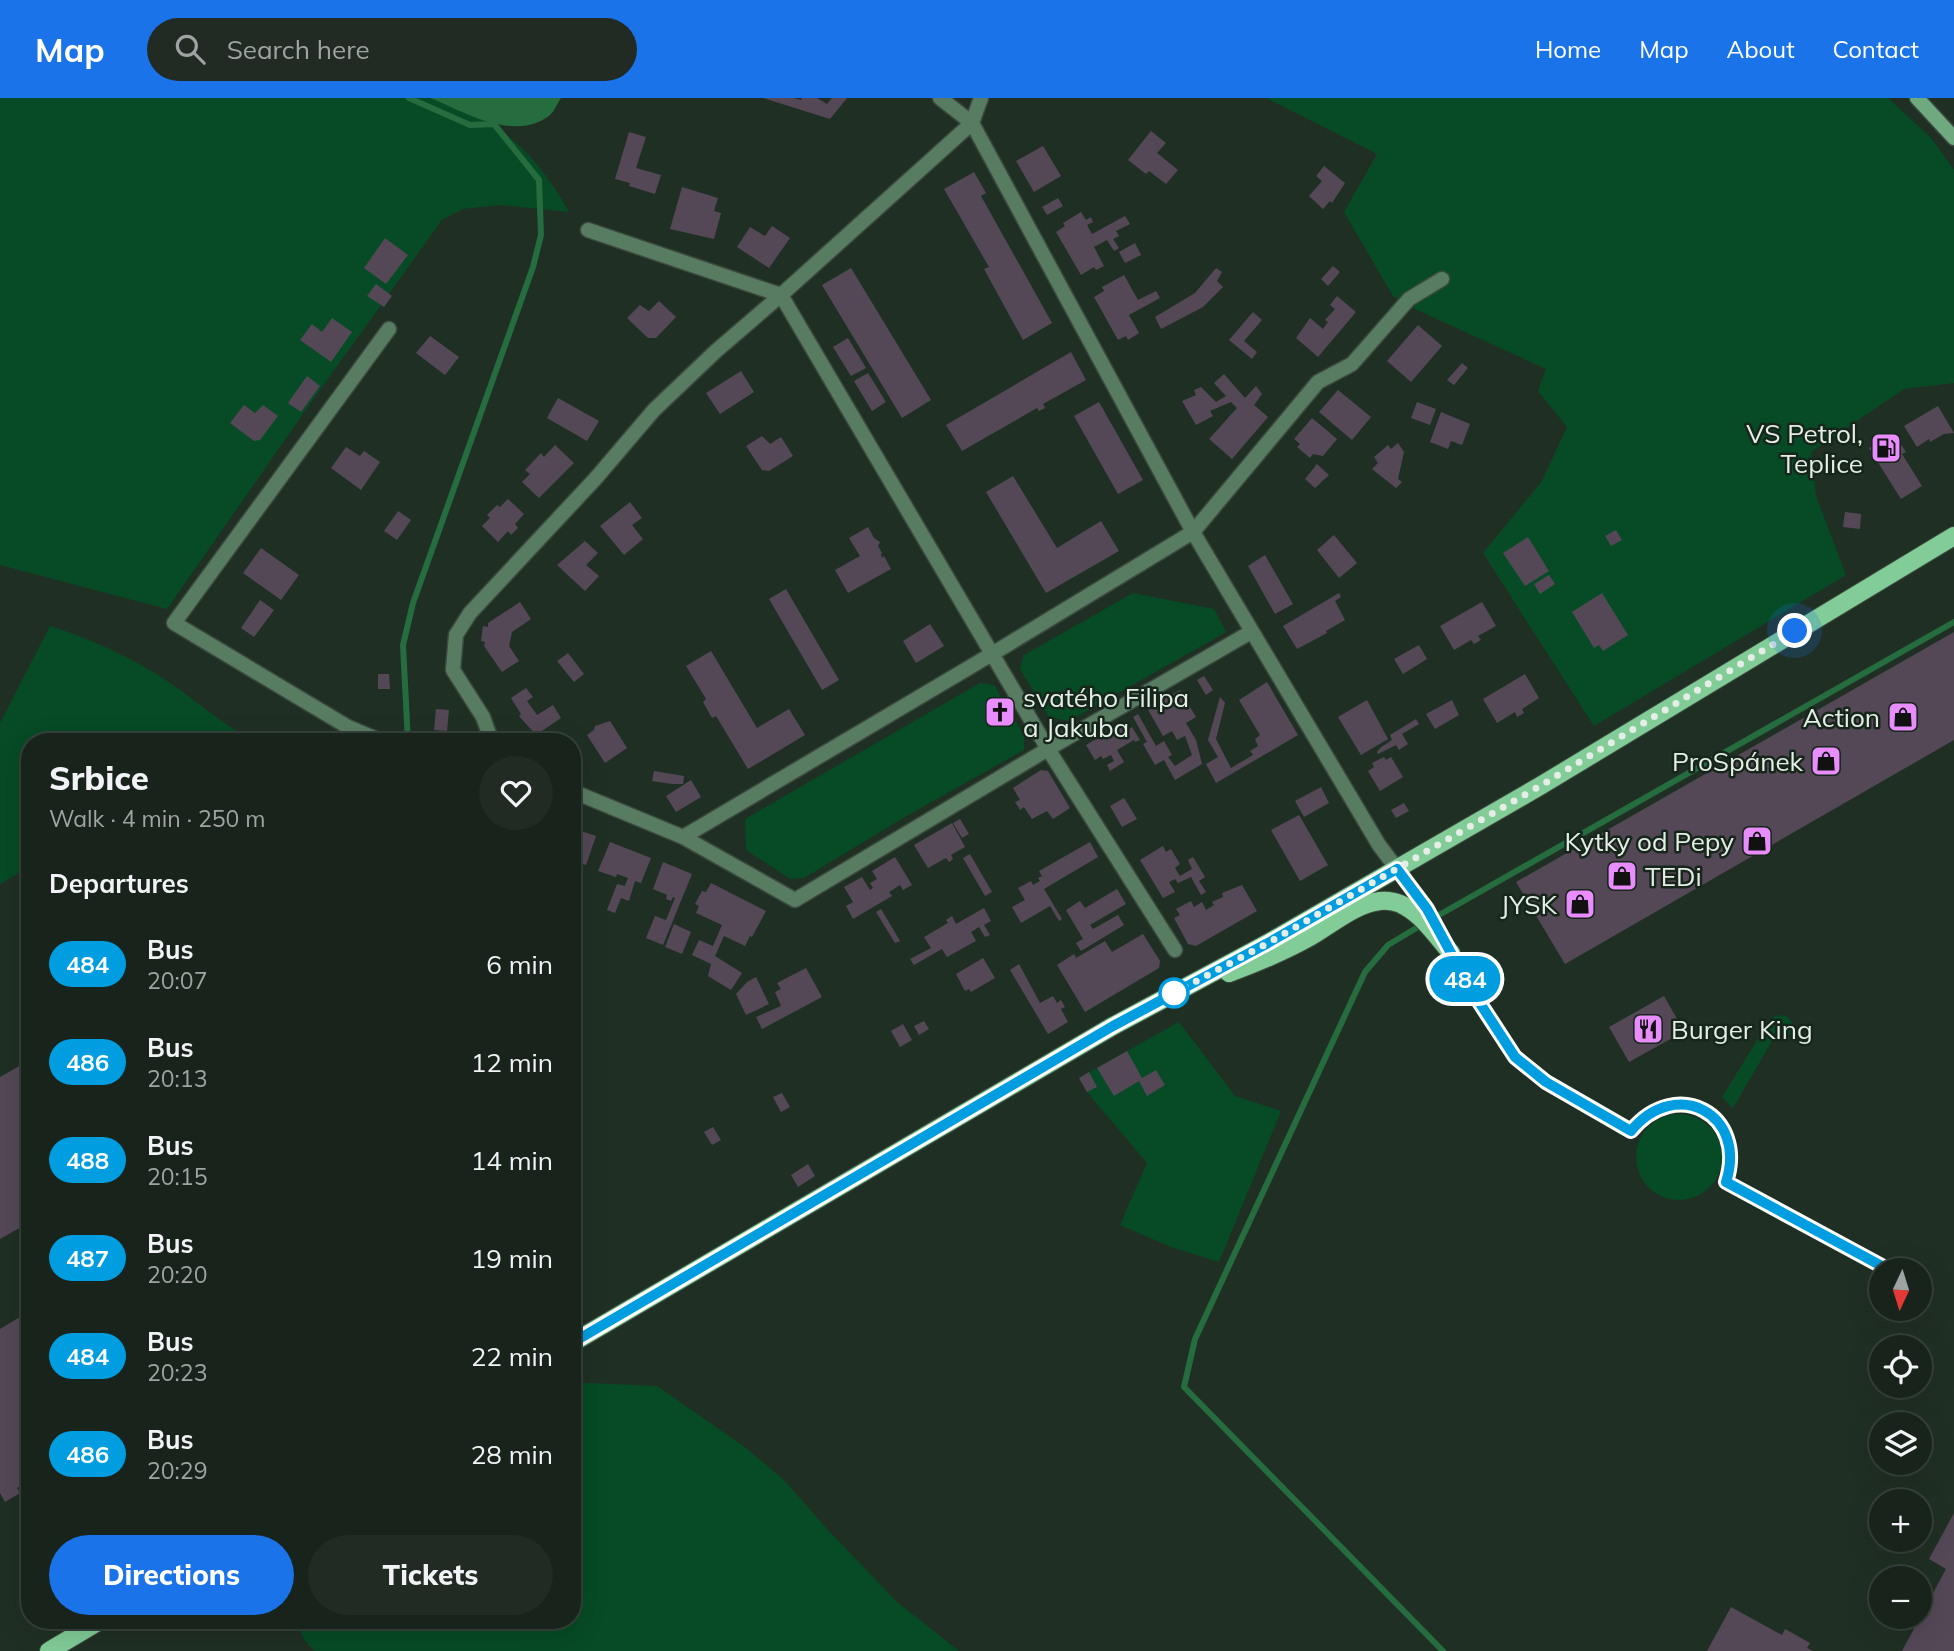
<!DOCTYPE html>
<meta charset="utf-8">
<style>
body{margin:0;font-family:Mulish,sans-serif;background:#212b24;color:#f1f3f6;height:100vh;display:flex;flex-direction:column;font-size:26px;white-space:nowrap}
*{box-sizing:border-box;margin:0}
p{font-size:23px;color:#9fa4a3}
.icon{flex:none;width:38px;height:38px;fill:none;stroke:currentColor;stroke-width:2;stroke-linecap:round;stroke-linejoin:round}
.map{position:relative;flex:1;overflow:hidden}
.details{position:absolute;left:21px;top:635px;width:560px;height:896px;display:flex;flex-direction:column;background:#18231b;border-radius:28px;box-shadow:0 7px 28px #0002,0 0 0 2px #36403a}
.details>*{flex:none}
.badge{padding:0 14px;border-radius:23px;font-size:24px;line-height:46px}
.needle{width:46px;rotate:184deg}
.tools{position:absolute;left:1869px;top:1160px;display:grid;gap:14px}
.tools a{display:grid;place-items:center;width:63px;height:63px;border-radius:50%;background:#18231b;box-shadow:0 7px 28px #0002,0 0 0 2px #36403a;font-size:35px}
.you{position:absolute;width:35px;height:35px;margin:-18px;border:5px solid #fff;border-radius:50%;background:#1a73e8;box-shadow:0 0 0 10px #1a73e833}
.map>.badge{position:absolute;translate:-50% -50%;box-shadow:0 0 0 4px #fff}
h2{padding:0 28px;font-size:26px;line-height:63px}
.round{display:grid;place-items:center;flex:none;width:74px;height:74px;border-radius:37px;background:#212b24}
.summary{display:flex;align-items:center;justify-content:space-between;height:119px;padding:0 28px}
h1{font-size:33px;font-weight:800;line-height:52px}
.button{display:flex;gap:14px;margin-top:auto;padding:14px 28px}
.button a{flex:1;height:80px;border-radius:42px;background:#1a73e8;color:#fff;font-size:28px;font-weight:800;line-height:80px;text-align:center}
.button a+a{background:#212b24;color:#f1f3f6}
ul{padding:0;list-style:none}
li{display:flex;align-items:center;gap:21px;height:98px;padding:0 28px}
li div{flex:1}
li b{display:block;font-size:26px}
li em{font-style:normal}
li .badge{min-width:77px;font-weight:700;text-align:center}
header{display:flex;align-items:center;gap:42px;box-sizing:border-box;height:98px;padding:0 35px;background:#1a73e8;color:#fff}
header strong{font-size:33px}
nav{display:flex;gap:38px;margin-inline-start:auto;font-size:24px}
.search{width:490px;height:63px;background:#212b24;display:flex;align-items:center;gap:18px;box-sizing:border-box;padding:0 24px;border-radius:38px;color:#9fa4a3;font-size:26px}
.map>svg:first-child{display:block}
</style>
<header>
<strong>Map</strong>
<div class="search"><svg class="icon" aria-label="search" viewBox="0 0 24 24"><circle cx="10" cy="10" r="6"/><path d="M15 15l6 6"/></svg>Search here</div>
<nav><a>Home</a><a>Map</a><a>About</a><a>Contact</a></nav>
</header>
<div class="map">
<svg width="1954" height="1553" viewBox="0 0 1954 1553">
<rect width="100%" height="100%" fill="#202f24"/>
<!-- green -->
<g fill="#064b25">
<path d="M0,0H430C449,8 479,16 495,28C527,50 551,81 569,114L500,107L463,111L442,122L312,303L167,511L0,467Z"/>
<polygon points="1266,0 1888,0 1932,41 1954,72 1954,285 1904,291 1811,354 1816,398 1846,477 1594,628 1483,455 1542,383 1567,329 1538,293 1546,271 1417,212 1393,198 1344,114 1377,56"/>
<polygon points="1133,495 1214,511 1226,534 1069,623 1049,619 1020,571 1024,557"/>
<path d="M50,528C88,540 124,556 158,577C192,598 220,626 256,644H30V768L0,786V625Z"/>
<polygon points="980,585 994,587 1024,637 1024,652 903,720 804,780 790,781 746,752 745,721"/>
<polygon points="1776,917 1786,918 1793,925 1792,938 1779,931 1733,1010 1722,999 1769,923"/>
<polygon points="1179,924 1235,998 1281,1013 1219,1164 1171,1149 1120,1127 1147,1065 1087,994 1079,980"/>
<circle cx="1679" cy="1059" r="43"/>
<path d="M589,1285L657,1288L746,1350L783,1381L828,1432L897,1504L959,1553H315C306,1545 298,1535 300,1523L572,1522V1286Z"/>
</g>
<!-- water -->
<path fill="#256c3f" d="M430,0H561C557,6 554,14 549,18C513,44 465,14 430,0Z"/>
<g fill="none" stroke-linecap="round" stroke-linejoin="round">
<!-- stream -->
<g stroke="#256c3f" stroke-width="6">
<polyline points="408,644 403,547 413,505 533,169 541,137 539,82 494,26 470,27 409,0"/>
<polyline points="1443,1553 1184,1289 1195,1241 1365,874 1388,847 1418,829 1954,524"/>
</g>
</g>
<!-- building -->
<g fill="#544857">
<polygon points="763,0 794,0 801,2 802,0 817,0 827,6 832,0 847,0 830,21"/>
<polygon points="1151,33 1166,45 1157,55 1178,72 1166,86 1149,73 1146,76 1128,62"/>
<polygon points="629,34 646,39 636,70 661,77 655,96 629,88 630,85 615,81"/>
<polygon points="1043,48 1061,78 1034,94 1016,63"/>
<polygon points="1324,68 1345,85 1332,105 1330,103 1323,111 1309,98 1322,83 1316,78"/>
<polygon points="974,74 986,95 981,98 1052,225 1023,242 984,171 989,169 944,91"/>
<polygon points="682,89 718,100 714,113 721,115 714,141 670,131"/>
<polygon points="1058,100 1063,108 1047,117 1042,109"/>
<polygon points="1081,114 1086,122 1091,119 1093,124 1087,127 1092,136 1125,118 1130,126 1116,133 1119,138 1113,141 1119,150 1114,153 1107,142 1094,149 1104,168 1096,172 1094,169 1081,177 1056,134 1065,128 1063,125"/>
<polygon points="772,128 790,140 769,170 737,149 750,129 765,138"/>
<polygon points="385,140 408,157 386,186 364,170"/>
<polygon points="1135,145 1141,157 1125,165 1119,154"/>
<polygon points="1333,168 1340,174 1328,188 1321,181"/>
<polygon points="851,170 931,302 902,320 822,187"/>
<polygon points="1216,170 1222,174 1217,183 1223,189 1203,209 1161,231 1155,219 1195,195"/>
<polygon points="1124,177 1138,202 1156,193 1160,200 1129,217 1139,235 1128,242 1126,238 1118,242 1094,199 1104,193 1102,189"/>
<polygon points="376,186 392,198 384,209 367,198"/>
<polygon points="1337,198 1356,214 1318,259 1296,240 1310,220 1323,231 1328,224 1325,222 1335,211 1330,207"/>
<polygon points="659,203 676,219 656,240 648,240 627,220 640,207 649,213"/>
<polygon points="1253,214 1262,222 1244,243 1257,254 1252,261 1229,242"/>
<polygon points="332,220 352,234 331,264 300,242 312,226 322,234"/>
<polygon points="1418,227 1442,248 1411,284 1387,263"/>
<polygon points="430,238 459,259 445,277 416,255"/>
<polygon points="848,240 866,270 851,278 833,249"/>
<polygon points="1071,254 1086,282 1043,306 1045,310 1039,313 1037,310 962,353 946,327"/>
<polygon points="1462,265 1468,270 1454,287 1447,282"/>
<polygon points="741,273 754,294 720,316 706,295"/>
<polygon points="868,275 886,304 872,313 854,283"/>
<polygon points="1224,276 1245,300 1256,288 1262,296 1254,307 1268,319 1232,361 1209,341 1237,310 1231,304 1210,313 1213,318 1196,327 1182,303 1196,297 1194,292 1201,289 1216,304 1226,298 1214,285"/>
<polygon points="307,278 320,288 301,314 288,305"/>
<polygon points="1338,292 1371,319 1352,342 1319,314"/>
<polygon points="558,300 599,323 587,343 547,320"/>
<polygon points="1099,304 1143,382 1118,396 1074,318"/>
<polygon points="1417,304 1436,311 1430,327 1411,320"/>
<polygon points="244,307 255,315 263,307 278,318 260,342 254,343 230,325"/>
<polygon points="1938,308 1954,335 1944,336 1930,344 1929,341 1917,349 1904,328"/>
<polygon points="1441,314 1470,326 1462,347 1451,343 1448,351 1430,344"/>
<polygon points="1312,320 1337,341 1323,358 1313,356 1310,360 1297,349 1300,346 1294,341"/>
<polygon points="1893,335 1906,354 1902,356 1922,388 1901,401 1869,350"/>
<polygon points="762,338 770,346 781,339 793,358 769,373 762,372 746,348"/>
<polygon points="1398,345 1404,354 1398,381 1402,384 1396,390 1372,371 1378,365 1374,359 1388,347 1391,351"/>
<polygon points="555,347 574,365 539,400 522,384 530,376 525,372 541,355 544,359"/>
<polygon points="346,349 360,358 364,353 380,364 361,392 331,370"/>
<polygon points="1317,366 1329,377 1315,390 1305,381"/>
<polygon points="1013,378 1057,450 1101,423 1119,453 1046,495 986,394"/>
<polygon points="508,401 524,416 515,426 518,430 511,437 508,433 498,444 482,428 490,420 487,417 497,407 500,409"/>
<polygon points="630,404 642,420 632,427 643,441 624,457 600,428"/>
<polygon points="398,413 411,422 397,442 384,433"/>
<polygon points="1845,414 1861,416 1860,431 1843,429"/>
<polygon points="868,429 874,440 880,444 878,448 882,455 881,456 882,460 884,458 891,471 848,495 835,472 860,458 849,440"/>
<polygon points="1616,432 1622,442 1611,448 1605,438"/>
<polygon points="1334,437 1357,465 1339,480 1317,452"/>
<polygon points="1528,439 1549,473 1525,488 1503,455"/>
<polygon points="585,443 598,455 586,467 599,478 585,493 557,467"/>
<polygon points="261,450 299,477 281,502 243,475"/>
<polygon points="1265,457 1293,506 1275,516 1248,468"/>
<polygon points="1549,477 1555,486 1540,496 1534,486"/>
<polygon points="786,491 839,582 822,592 769,501"/>
<polygon points="1339,495 1341,499 1335,503 1345,522 1326,533 1327,535 1297,551 1283,528"/>
<polygon points="1602,495 1628,537 1603,553 1599,547 1594,550 1572,514"/>
<polygon points="260,502 274,512 254,539 241,530"/>
<polygon points="520,504 531,521 512,534 509,548 519,563 502,574 484,548 485,544 481,543 483,528 488,529 488,525"/>
<polygon points="1482,504 1496,528 1478,538 1481,542 1474,546 1471,542 1454,552 1440,528"/>
<polygon points="930,526 944,548 916,565 903,543"/>
<polygon points="1954,534 1954,642 1565,866 1516,784"/>
<polygon points="1419,547 1427,561 1403,576 1394,561"/>
<polygon points="711,553 757,630 789,611 805,637 748,671 716,618 712,620 703,604 706,601 686,568"/>
<polygon points="568,555 584,576 574,584 557,563"/>
<polygon points="378,576 389,576 390,591 378,591"/>
<polygon points="1525,576 1539,600 1522,611 1524,615 1517,619 1515,614 1497,625 1483,601"/>
<polygon points="1204,578 1213,592 1206,597 1197,582"/>
<polygon points="1267,584 1298,637 1216,685 1206,666 1218,659 1208,642 1220,599 1225,605 1216,641 1231,670 1253,657 1250,653 1258,648 1255,641 1260,637 1239,602"/>
<polygon points="526,590 533,599 527,603 537,617 553,607 561,620 536,637 519,618 521,616 511,600"/>
<polygon points="1180,592 1196,619 1186,625 1196,642 1202,666 1175,682 1164,662 1155,667 1143,646 1147,644 1133,619 1138,616 1156,648 1164,643 1172,657 1168,659 1175,668 1192,657 1185,638 1177,642 1172,633 1163,638 1147,610"/>
<polygon points="1005,602 1007,606 1012,604 1015,610 1011,612 1013,616 995,626 992,623 988,624 986,613"/>
<polygon points="1367,602 1388,641 1361,657 1338,619"/>
<polygon points="1452,602 1459,617 1435,631 1426,616"/>
<polygon points="436,611 449,612 447,633 434,632"/>
<polygon points="1416,621 1419,626 1402,636 1408,646 1399,652 1396,647 1378,656 1377,654 1380,650 1392,642 1390,637"/>
<polygon points="610,623 627,650 605,665 587,637 594,632 595,628"/>
<polygon points="1125,624 1129,631 1132,629 1140,642 1135,644 1134,642 1117,652 1124,664 1110,673 1107,667 1114,663 1111,657 1103,661 1101,658 1095,662 1086,647"/>
<polygon points="1384,659 1386,662 1391,659 1403,679 1380,693 1368,673 1374,669 1372,665"/>
<polygon points="1041,672 1048,673 1070,710 1053,721 1047,713 1032,721 1024,709 1020,712 1015,704 1020,702 1013,690"/>
<polygon points="654,673 684,678 683,686 672,686 652,683"/>
<polygon points="691,682 701,699 676,714 666,698"/>
<polygon points="1321,689 1329,705 1304,719 1295,703"/>
<polygon points="1124,700 1137,721 1122,729 1110,708"/>
<polygon points="1404,705 1409,713 1396,720 1391,712"/>
<polygon points="1299,717 1328,767 1300,783 1271,732"/>
<polygon points="960,721 969,736 962,740 953,725"/>
<polygon points="952,725 965,749 951,757 953,761 949,764 946,760 928,770 914,747"/>
<polygon points="572,730 596,738 586,767 577,764 573,775"/>
<polygon points="610,744 651,760 641,785 635,783 629,803 621,800 615,815 607,812 617,786 625,788 628,780 617,776 616,779 598,773"/>
<polygon points="1090,744 1098,759 1044,791 1062,821 1059,823 1050,808 1021,825 1012,809 1025,802 1018,790 1031,783 1033,787 1040,783 1038,780 1042,778 1039,773"/>
<polygon points="1163,748 1166,754 1171,751 1180,766 1175,770 1180,778 1192,771 1188,762 1193,759 1205,779 1199,783 1206,794 1201,797 1191,779 1178,785 1175,781 1169,784 1175,794 1163,800 1140,762"/>
<polygon points="970,756 992,794 985,798 963,760"/>
<polygon points="895,759 912,787 903,792 900,787 889,794 892,798 853,821 846,808 853,804 844,789 862,779 870,792 873,790 870,785 877,781 872,773"/>
<polygon points="663,764 692,776 663,847 646,840 655,818 666,822 675,800 673,799 671,803 666,801 667,797 653,791"/>
<polygon points="711,785 766,813 752,839 750,838 745,848 724,838 715,858 742,875 731,892 708,878 711,866 692,857 699,842 713,848 722,827 696,815 699,808 695,806 702,793 706,794"/>
<polygon points="1242,787 1257,813 1196,848 1188,846 1174,820 1180,817 1176,811 1191,803 1194,809 1202,804 1206,812 1214,807 1212,804 1223,799 1222,795"/>
<polygon points="1117,791 1126,806 1090,827 1093,831 1118,817 1124,827 1081,853 1076,845 1083,841 1066,812 1080,803 1085,810"/>
<polygon points="984,810 991,823 984,827 990,837 985,839 979,829 971,834 976,843 947,859 942,851 914,867 910,861 931,850 924,839 948,825 946,822 952,818 956,826"/>
<polygon points="881,811 900,843 895,845 876,814"/>
<polygon points="674,826 691,834 682,856 665,849"/>
<polygon points="1143,836 1160,863 1159,870 1085,914 1057,867 1074,856 1076,860 1105,843 1112,854"/>
<polygon points="983,860 995,880 971,894 969,891 965,893 956,876"/>
<polygon points="1019,866 1040,905 1053,898 1057,905 1061,902 1065,909 1061,911 1068,924 1048,936 1010,872"/>
<polygon points="806,870 822,899 762,931 756,919 781,908 775,894 781,891 777,885"/>
<polygon points="756,879 769,906 746,917 736,896 747,884"/>
<polygon points="1664,898 1681,928 1671,933 1674,939 1629,964 1609,929"/>
<polygon points="924,923 929,931 919,937 914,928"/>
<polygon points="903,926 912,942 900,949 891,933"/>
<polygon points="1127,953 1142,980 1156,972 1165,987 1147,998 1139,983 1114,998 1097,970"/>
<polygon points="30,962 30,1124 0,1141 0,979"/>
<polygon points="1089,974 1097,989 1087,994 1079,980"/>
<polygon points="782,995 790,1009 781,1014 773,999"/>
<polygon points="713,1029 721,1042 712,1047 704,1034"/>
<polygon points="808,1066 815,1078 798,1089 791,1077"/>
<polygon points="30,1213 30,1382 17,1390 20,1395 5,1404 0,1395 0,1231"/>
<polygon points="1954,1415 1954,1553 1902,1553 1946,1471 1929,1461"/>
<polygon points="1731,1509 1782,1537 1785,1531 1810,1545 1807,1550 1813,1553 1707,1553"/>
</g>
<g fill="none" stroke-linecap="round" stroke-linejoin="round">
<!-- street casing -->
<g stroke="#3b4a3f" stroke-width="17">
<g id="street">
<polyline points="940,0 972,25 1193,434 1379,747 1427,811"/>
<polyline points="981,0 972,25 781,197 1048,651 1175,852"/>
<polyline points="1251,534 1048,651 795,802 683,739 992,556 1193,434 1318,284 1352,266 1409,201 1442,181"/>
<polyline points="384,644 348,629 174,525 389,231"/>
<polyline points="492,644 483,619 453,572 456,537 470,515 596,380 654,312 716,253 781,197 588,132"/>
<polyline points="572,693 683,739"/>
</g>
</g>
<!-- secondary casing -->
<g stroke="#3b4a3f" stroke-width="17">
<polyline id="secondary" points="1917,0 1954,40"/>
</g>
<!-- primary casing -->
<g stroke="#3b4a3f" stroke-width="20">
<g id="primary">
<path d="M1229,875C1256,865 1283,854 1308,840C1330,828 1354,806 1380,803C1388,802 1399,804 1406,809C1424,819 1438,840 1451,855"/>
<polyline points="572,1245 1113,928 1268,845 1540,688 1954,438"/>
<polyline points="49,1553 101,1522"/>
</g>
</g>
<!-- street -->
<use href="#street" stroke="#587c62" stroke-width="14"/>
<!-- secondary -->
<use href="#secondary" stroke="#6fa980" stroke-width="14"/>
<!-- primary -->
<use href="#primary" stroke="#81cc97" stroke-width="18"/>
</g>
<g fill="none" stroke-linecap="round" stroke-linejoin="round">
<!-- line casing -->
<g stroke="#fff" stroke-width="16">
<path id="line" d="M572,1245L1113,928L1268,845L1397,771L1427,811L1470,890L1515,959L1546,984L1631,1033C1676,978 1748,1016 1726,1084L1889,1172"/>
</g>
<!-- line -->
<use href="#line" stroke="#009ee0" stroke-width="10"/>
<!-- walk -->
<polyline stroke="#e4ede6" stroke-width="7" stroke-dasharray="0 12.6" points="1174,895 1268,845 1540,688 1795,533"/>
</g>
<!-- icons -->
<defs>
<g id="fuel-square" transform="scale(1.575)"><rect x="-9" y="-9" width="18" height="18" rx="4" fill="#e98dfe" stroke="#17261b"/><path d="M-5.5-6h7V0h2V4h1.3V-2.5L3-4.5l.8-.8L6-3V5H2.5V1h-1V6h-7ZM-4.2-4.7v3.2H.2V-4.7Z" fill="#111"/></g>
<g id="church-square" transform="scale(1.575)"><rect x="-9" y="-9" width="18" height="18" rx="4" fill="#e98dfe" stroke="#17261b"/><path d="M-1.2-6h2.4v3.5h3.3v2.4h-3.3V6h-2.4V-.1h-3.3v-2.4h3.3Z" fill="#111"/></g>
<g id="shop-square" transform="scale(1.575)"><rect x="-9" y="-9" width="18" height="18" rx="4" fill="#e98dfe" stroke="#17261b"/><path d="M-5-2.5h2.3a2.7 3.5 0 0 1 5.4 0H5L5.5 6h-11ZM-1.5-2.5h3a1.5 2.3 0 0 0-3 0Z" fill="#111"/></g>
<g id="restaurant-square" transform="scale(1.575)"><rect x="-9" y="-9" width="18" height="18" rx="4" fill="#e98dfe" stroke="#17261b"/><path d="M-5-6h1v4h1v-4h1v4h1v-4h1v5L-1.5 .5V6h-2V.5L-5-1ZM5-6V6H3V1.5H1.5Q1.5-4 5-6Z" fill="#111"/></g>
</defs>
<g fill-rule="evenodd">
<use href="#fuel-square" x="1886" y="350"/>
<use href="#church-square" x="1000" y="614"/>
<use href="#shop-square" x="1903" y="619"/>
<use href="#shop-square" x="1826" y="663"/>
<use href="#shop-square" x="1757" y="743"/>
<use href="#shop-square" x="1622" y="778"/>
<use href="#shop-square" x="1580" y="806"/>
<use href="#restaurant-square" x="1648" y="931"/>
</g>
<!-- markers -->
<circle fill="#fff" stroke="#009ee0" stroke-width="3.5" cx="1174" cy="895" r="14"/>
<g text-anchor="middle" dominant-baseline="central" stroke-width="5" stroke-linejoin="round" paint-order="stroke">
<!-- poi labels -->
<g font-size="26" fill="#e4ede6" stroke="#17261b" text-anchor="end">
<text x="1863" y="335">VS Petrol,<tspan x="1863" dy="30">Teplice</tspan></text>
<text x="1023" y="599" text-anchor="start">svatého Filipa<tspan x="1023" dy="30">a Jakuba</tspan></text>
<text x="1880" y="619">Action</text>
<text x="1803" y="663">ProSpánek</text>
<text x="1734" y="743">Kytky od Pepy</text>
<text x="1645" y="778" text-anchor="start">TEDi</text>
<text x="1557" y="806">JYSK</text>
<text x="1671" y="931" text-anchor="start">Burger King</text>
</g>
</g>
</svg>
<div class="tools">
<a><svg class="needle" viewBox="-14 -14 28 28"><path d="M0-13l5 13h-10z" fill="#e53935"/><path d="M0 13l5-13h-10z" fill="#9fa4a3"/></svg></a>
<a><svg class="icon" aria-label="locate" viewBox="0 0 24 24"><circle cx="12" cy="12" r="6"/><path d="M12 2v4M12 18v4M2 12h4M18 12h4"/></svg></a>
<a><svg class="icon" aria-label="layers" viewBox="0 0 24 24"><path d="M12 4l9 5-9 5-9-5zM3 14l9 5 9-5"/></svg></a>
<a>+</a>
<a>−</a>
</div>
<div class="you" style="left:1795px;top:533px"></div>
<b class="badge" style="left:1465px;top:881px;background:#009ee0;color:#fff">484</b>
<section class="details">
<div class="summary"><div><h1>Srbice</h1><p>Walk · 4 min · 250 m</p></div><a class="round"><svg class="icon" aria-label="heart" viewBox="0 0 24 24"><path d="M12 20l-8-8c-3-5 5-10 8-4 3-6 11-1 8 4z"/></svg></a></div>
<h2>Departures</h2>
<ul>
<li><span class="badge" style="background:#009ee0;color:#fff">484</span><div><b>Bus</b><p>20:07</p></div><em>6 min</em></li>
<li><span class="badge" style="background:#009ee0;color:#fff">486</span><div><b>Bus</b><p>20:13</p></div><em>12 min</em></li>
<li><span class="badge" style="background:#009ee0;color:#fff">488</span><div><b>Bus</b><p>20:15</p></div><em>14 min</em></li>
<li><span class="badge" style="background:#009ee0;color:#fff">487</span><div><b>Bus</b><p>20:20</p></div><em>19 min</em></li>
<li><span class="badge" style="background:#009ee0;color:#fff">484</span><div><b>Bus</b><p>20:23</p></div><em>22 min</em></li>
<li><span class="badge" style="background:#009ee0;color:#fff">486</span><div><b>Bus</b><p>20:29</p></div><em>28 min</em></li>
</ul>
<div class="button"><a>Directions</a><a>Tickets</a></div>
</section>
</div>
